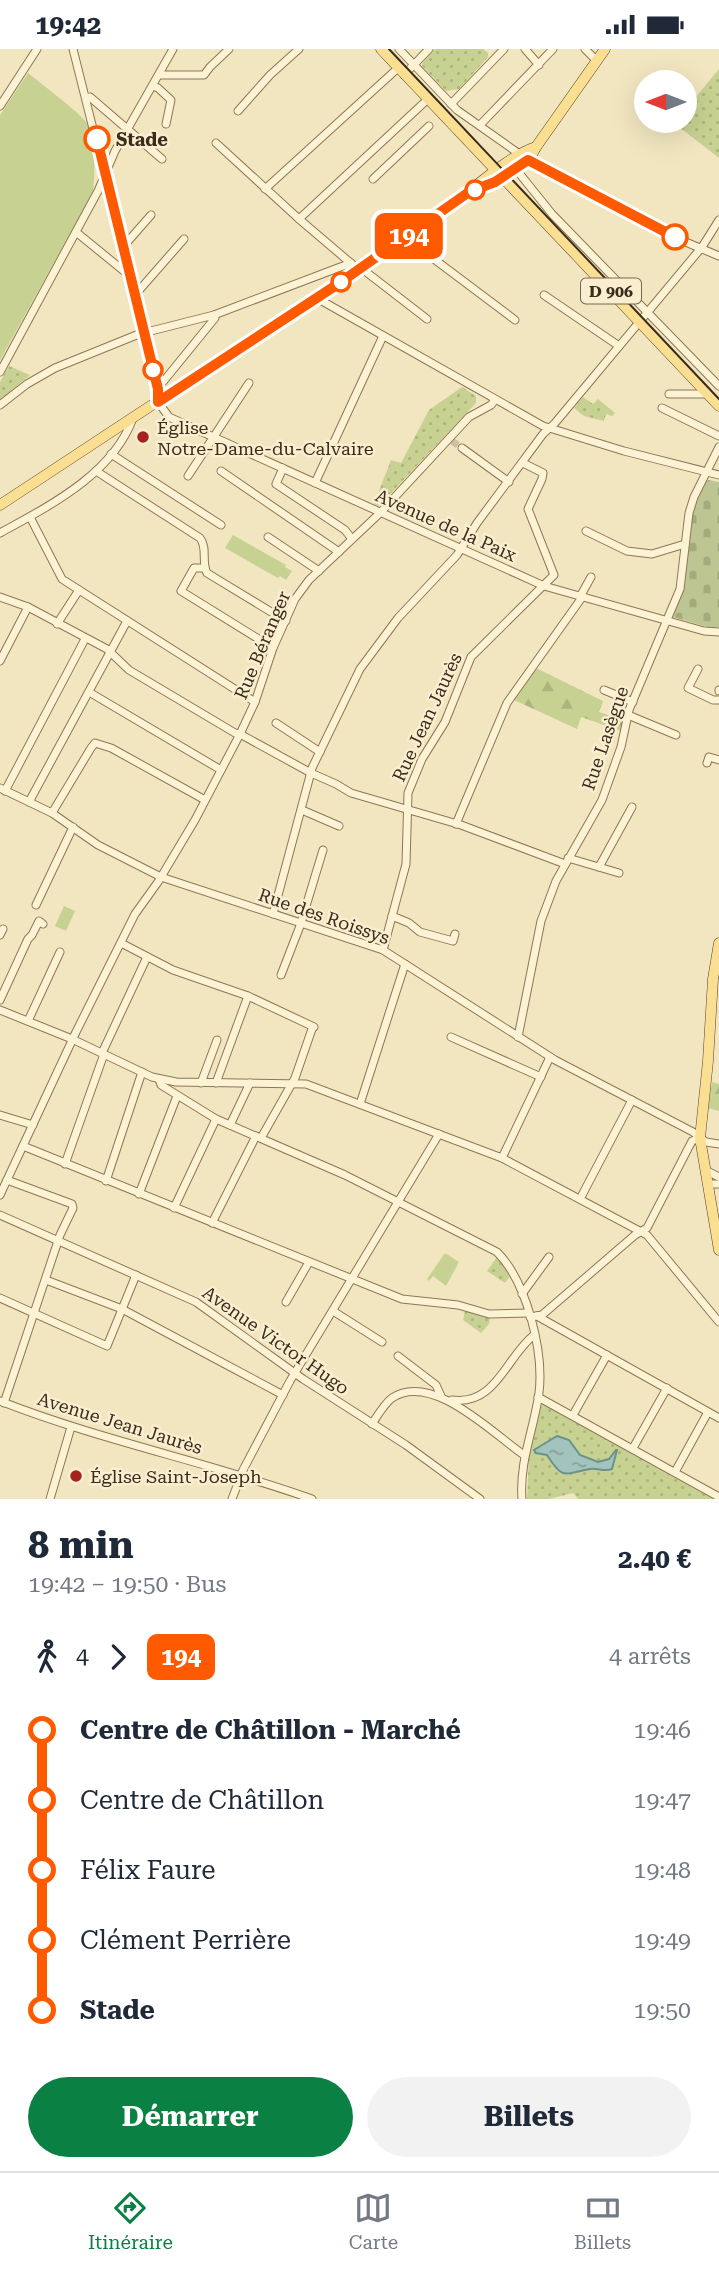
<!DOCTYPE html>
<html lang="fr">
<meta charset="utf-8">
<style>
body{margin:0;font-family:"Roboto Serif",serif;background:#f2f2f3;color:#1f2937;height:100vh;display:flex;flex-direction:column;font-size:26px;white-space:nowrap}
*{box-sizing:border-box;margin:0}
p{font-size:23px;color:#747a83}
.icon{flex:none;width:38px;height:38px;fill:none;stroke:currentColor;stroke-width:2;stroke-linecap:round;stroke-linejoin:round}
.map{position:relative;height:1450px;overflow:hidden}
.side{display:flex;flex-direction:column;background:#fff;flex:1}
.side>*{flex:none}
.badge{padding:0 14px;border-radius:10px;font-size:24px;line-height:46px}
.needle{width:46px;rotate:270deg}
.tools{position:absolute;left:634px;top:21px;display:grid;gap:14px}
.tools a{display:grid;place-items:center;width:63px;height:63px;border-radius:50%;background:#fff;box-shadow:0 7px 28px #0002;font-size:35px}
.map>.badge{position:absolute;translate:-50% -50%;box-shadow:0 0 0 4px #fff}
.legs{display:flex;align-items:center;gap:10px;height:77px;padding:0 28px;font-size:23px}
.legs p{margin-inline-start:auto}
.headline{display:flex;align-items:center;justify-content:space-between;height:119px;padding:0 28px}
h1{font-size:38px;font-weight:700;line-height:52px}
.button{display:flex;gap:14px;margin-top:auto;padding:14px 28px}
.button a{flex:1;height:80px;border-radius:42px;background:#0b8043;color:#fff;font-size:28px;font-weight:700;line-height:80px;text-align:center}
.button a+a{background:#f2f2f3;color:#1f2937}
ul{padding:0 28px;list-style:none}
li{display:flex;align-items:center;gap:24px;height:70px;font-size:26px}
li i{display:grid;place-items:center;width:10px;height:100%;margin:0 9px;background:currentColor}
li i::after{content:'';width:18px;height:18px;margin:-9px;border:5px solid;border-radius:50%;background:#fff}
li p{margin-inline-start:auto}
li:first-child i{background:linear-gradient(#0000 50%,currentColor 0)}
li:last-child i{background:linear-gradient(currentColor 50%,#0000 0)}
.status{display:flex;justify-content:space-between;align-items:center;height:49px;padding:0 35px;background:#fff;direction:ltr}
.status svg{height:19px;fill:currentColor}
.tab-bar{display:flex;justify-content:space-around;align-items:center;height:98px;border-top:2px solid #e0e1e3;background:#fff;font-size:19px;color:#747a83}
.tab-bar a{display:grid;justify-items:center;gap:4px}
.tab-bar .on{color:#0b8043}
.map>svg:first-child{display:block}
</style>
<div class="status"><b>19:42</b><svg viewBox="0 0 49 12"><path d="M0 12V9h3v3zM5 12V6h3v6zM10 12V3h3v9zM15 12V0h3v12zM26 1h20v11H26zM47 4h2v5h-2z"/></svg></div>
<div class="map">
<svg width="719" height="1450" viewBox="0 0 719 1450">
<defs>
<pattern id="forest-firs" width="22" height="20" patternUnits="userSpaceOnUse" patternTransform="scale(1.75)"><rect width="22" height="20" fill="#c7d292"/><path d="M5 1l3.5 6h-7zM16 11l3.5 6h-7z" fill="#acb57d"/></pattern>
<pattern id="cemetery-stones" width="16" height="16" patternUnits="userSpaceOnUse" patternTransform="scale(1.75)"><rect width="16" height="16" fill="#bdc692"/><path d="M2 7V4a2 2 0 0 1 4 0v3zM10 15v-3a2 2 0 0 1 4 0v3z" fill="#a3aa7d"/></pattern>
<pattern id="park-dots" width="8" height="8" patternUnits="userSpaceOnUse" patternTransform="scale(1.75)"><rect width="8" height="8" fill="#c7d292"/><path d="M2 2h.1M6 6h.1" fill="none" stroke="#acb57d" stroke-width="1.8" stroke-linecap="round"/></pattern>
<pattern id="water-ripples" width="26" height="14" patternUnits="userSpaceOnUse" patternTransform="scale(1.75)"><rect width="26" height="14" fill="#a3c4bc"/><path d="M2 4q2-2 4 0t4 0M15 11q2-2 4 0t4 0" fill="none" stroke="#86a098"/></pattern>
</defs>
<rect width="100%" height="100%" fill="#f2e6c0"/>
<!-- forest -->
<g fill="url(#forest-firs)">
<polygon points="536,619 603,652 599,663 623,671 621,682 581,668 577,680 514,651"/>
<polygon points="712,1033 719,1035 719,1062 708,1059"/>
</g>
<!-- cemetery -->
<path fill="url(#cemetery-stones)" d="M709,431L719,433V578L711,579L673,568L672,565C680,524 684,468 706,432Z"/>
<!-- park -->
<g fill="url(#park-dots)">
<polygon points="435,0 483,0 488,4 488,8 459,40 446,42 422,17 423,13"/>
<polygon points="719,20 719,109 674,74 676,72 684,72 684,62"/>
<polygon points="9,317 30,326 0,351 0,333"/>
<polygon points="462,338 476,347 476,354 379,457 374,455 391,411 401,414 429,361"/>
<polygon points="583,348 593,355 598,350 615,364 612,367 606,365 604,372 584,367 574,359"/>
<polygon points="497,1208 510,1227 505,1234 487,1222"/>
<polygon points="465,1262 490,1269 489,1275 481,1284 463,1271"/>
<polygon points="545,1355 714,1450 578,1450 573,1444 549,1450 527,1450 529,1406 541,1357"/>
</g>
<!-- pitch -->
<g fill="#c7d292">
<path d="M28,24C39,33 80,64 86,73C96,90 95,124 93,143L0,311V66Z"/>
<polygon points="233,486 286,516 285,518 292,522 286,531 280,527 278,529 225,499"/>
<polygon points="64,857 75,862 66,882 55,877"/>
<polygon points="445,1204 459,1213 446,1237 433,1227 429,1232 427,1230"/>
</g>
<!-- water -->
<path fill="url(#water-ripples)" stroke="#69938b" stroke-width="2" d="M557,1387L569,1391L580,1406L598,1413L609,1410L616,1401H617L612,1420C604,1423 598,1419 590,1420C563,1425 563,1431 547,1406L536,1404L534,1401Z"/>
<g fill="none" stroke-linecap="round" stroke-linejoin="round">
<!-- minor-tunnel -->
<polyline stroke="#cdc19f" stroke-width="7" stroke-dasharray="7 3.5" stroke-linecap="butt" points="452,392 462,399"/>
<!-- minor casing -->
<g stroke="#8e7656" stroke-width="9">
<g id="minor">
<polyline points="73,0 158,339 158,353 169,368 544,537 704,582 719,583"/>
<polyline points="399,0 457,61 528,111 664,184 719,207"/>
<polyline points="525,0 539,16"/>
<polyline points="585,0 597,12"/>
<polyline points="159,26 204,26 210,18 229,0"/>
<polyline points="404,26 429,0"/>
<polyline points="153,37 158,39 171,51 166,75"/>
<polyline points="86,49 90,48 162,110"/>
<polyline points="451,55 504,0"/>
<polyline points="0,57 37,0"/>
<polyline points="238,62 270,26 299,0"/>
<polyline points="480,76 553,0"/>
<polyline points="216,94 299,170 353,216"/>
<polyline points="515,119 552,165 719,337"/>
<polyline points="373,130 429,77"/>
<polyline points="265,140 398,19"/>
<polyline points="299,170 428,50"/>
<polyline points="76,183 130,227"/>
<polyline points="406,189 515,271"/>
<polyline points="123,198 151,166"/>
<polyline points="361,219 427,270"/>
<polyline points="135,246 184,190"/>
<polyline points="544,246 619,297"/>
<polyline points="317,247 322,252 543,377 624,402 719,426"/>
<polyline points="0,323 98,142 115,102 173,0"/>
<polyline points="158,339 215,269 214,266"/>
<polyline points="669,345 708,345"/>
<polyline points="0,356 27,335 55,319 139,285 214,266 351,214"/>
<polyline points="662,359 719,387"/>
<polyline points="462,399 509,433"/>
<polyline points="111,405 221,476"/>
<polyline points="283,419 276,435 345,481 352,490"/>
<path d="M96,422L200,489C208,499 201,513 207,524L286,572"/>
<polyline points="221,422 339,503"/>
<polyline points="188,427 249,334"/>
<polyline points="315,434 383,287"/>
<polyline points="30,468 62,530"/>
<polyline points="586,482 627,502 652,505 685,495"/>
<path d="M0,484C49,457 113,425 133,369"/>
<polyline points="268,488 319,522"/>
<polyline points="205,519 194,519 181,542 273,599"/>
<polyline points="65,532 255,653"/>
<polyline points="581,546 591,528"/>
<polyline points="0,548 28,558 107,600 129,621 235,684 240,685 311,724 336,735 351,744 461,776 565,815"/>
<polyline points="57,575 79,541"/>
<polyline points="0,612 28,558"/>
<polyline points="698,620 688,639 713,651 719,651"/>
<polyline points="604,641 633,653"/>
<polyline points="719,642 719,641"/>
<polyline points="89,643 221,721"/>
<polyline points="628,666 676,686"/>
<polyline points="276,674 320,703"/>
<polyline points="113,700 205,751"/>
<polyline points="707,714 709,708 719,711"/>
<polyline points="0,739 52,764 98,796 161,828 383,901 555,1011 693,1083 706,1093 719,1095"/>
<polyline points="5,742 85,590"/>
<polyline points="29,753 127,572"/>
<polyline points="302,761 339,777"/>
<polyline points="52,764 91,699 95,694 111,699"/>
<polyline points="456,775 507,654 583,547"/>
<polyline points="568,809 619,824"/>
<polyline points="599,818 632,758"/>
<polyline points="36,856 73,778"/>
<polyline points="273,865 312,719 360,620 398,569 457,506 477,474 543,385 555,374 702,198 719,171"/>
<polyline points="392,867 409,874 420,883 453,892 455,885"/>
<polyline points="0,886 3,880"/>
<polyline points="121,894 173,921 248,947 314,978"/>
<polyline points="383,901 406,815 408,744 422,710 445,673 471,608 554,526 528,460 542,430 543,424 523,414"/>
<polyline points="281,926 300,877 323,801"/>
<polyline points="0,951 28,890 32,886 39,872 43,875"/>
<polyline points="0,961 72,990 152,1028 176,1033 306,1035 502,1109 647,1186 719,1273"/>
<polyline points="28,972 60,903"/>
<polyline points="451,988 541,1028"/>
<polyline points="518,988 541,872 556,832 602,751 621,698 629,661 680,540 689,464 694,448 719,398"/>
<polyline points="102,1004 147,908"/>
<path d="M159,1030L161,1036L216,1070L345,1126L497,1203C527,1233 544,1303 539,1344C534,1380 519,1413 522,1450"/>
<polyline points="201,1034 217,991"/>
<polyline points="216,1034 248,947"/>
<polyline points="360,1055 405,915"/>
<polyline points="0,1066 33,1076"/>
<polyline points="230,1076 250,1034"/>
<polyline points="261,1089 295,1029 312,980"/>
<polyline points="23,1097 402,1250 458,1256 489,1265 528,1264"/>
<polyline points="502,1109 550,1008"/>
<polyline points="65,1115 104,1005"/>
<polyline points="707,1122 719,1128"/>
<polyline points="106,1132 142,1023"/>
<polyline points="709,1135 719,1135"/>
<polyline points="139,1145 177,1047"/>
<polyline points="0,1146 76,983 135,865 158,833 195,771 240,685 255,653 273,599 295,550 309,531 380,464 469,368 491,356 495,351"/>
<polyline points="580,1150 632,1051"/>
<polyline points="174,1159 216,1070"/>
<polyline points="0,1166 196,1253 303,1330 406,1396 480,1450"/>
<polyline points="212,1174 256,1087"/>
<polyline points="46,1231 122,1260 283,1346"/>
<polyline points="522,1245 549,1208"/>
<polyline points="0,1249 107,1297 136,1226"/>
<polyline points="286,1253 309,1213"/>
<polyline points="333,1262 382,1293"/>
<polyline points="537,1267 719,1369"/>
<polyline points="530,1268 542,1266 635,1186 647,1179 692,1092 700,1089"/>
<polyline points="398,1307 436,1336 441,1347"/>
<polyline points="538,1348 719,1448"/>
<path d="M452,1351C496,1357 506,1308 534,1286"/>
<path d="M0,1352C102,1392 209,1413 312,1450"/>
<polyline points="4,1354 60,1186 73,1159 72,1155 7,1131"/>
<polyline points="573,1366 607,1306"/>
<path d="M372,1375C378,1366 384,1355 392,1349C432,1322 493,1385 524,1406"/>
<polyline points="633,1399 667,1339"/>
<polyline points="675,1423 708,1363"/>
<polyline points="50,1450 71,1378"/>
<polyline points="232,1450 243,1421 290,1332 439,1085"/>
</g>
</g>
<!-- major casing -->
<g stroke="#5b432a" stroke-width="11">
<g id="major">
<polyline points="381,0 719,357"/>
<path d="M480,139C499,131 528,118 536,98L605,0"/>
<path d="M0,456L310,252C357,223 404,192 448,159C471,142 511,105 536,98"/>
<polyline points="719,894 713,930 708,1012 700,1089 719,1201"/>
</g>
</g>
<!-- minor -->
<use href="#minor" stroke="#fcf2d4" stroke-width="7"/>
<!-- major -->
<use href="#major" stroke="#fadf93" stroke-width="10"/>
<!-- tram -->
<polyline stroke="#3b2d1c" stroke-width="2" points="389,0 719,350"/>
</g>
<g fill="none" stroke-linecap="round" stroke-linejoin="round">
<!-- line-1 casing -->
<g stroke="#fff" stroke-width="16">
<polyline id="line-1" points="97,90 158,340 158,353 338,235 469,143 495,133 528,111 675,188"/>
</g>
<!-- line-1 -->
<use href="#line-1" stroke="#ff5a00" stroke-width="10"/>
</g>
<!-- markers -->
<g fill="#fff" stroke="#ff5a00" stroke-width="3.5">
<circle cx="97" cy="90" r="12"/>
<circle cx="475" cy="141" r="9"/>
<circle cx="675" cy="188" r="12"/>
<circle cx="341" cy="233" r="9"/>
<circle cx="153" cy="321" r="9"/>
</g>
<g fill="#a3241f" stroke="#f9efd0" stroke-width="2.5">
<circle cx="143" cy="388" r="7"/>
<circle cx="76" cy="1427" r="7"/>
</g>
<g text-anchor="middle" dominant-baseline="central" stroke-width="5" stroke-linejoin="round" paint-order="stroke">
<!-- shield labels -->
<rect fill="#f9efd0" stroke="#746752" stroke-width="2" x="581" y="229.5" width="60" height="25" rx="5"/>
<g font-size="16" font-weight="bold" fill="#3b2d1c">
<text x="611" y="242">D 906</text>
</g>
<!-- stop labels -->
<g font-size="18" font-weight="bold" fill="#3b2d1c" stroke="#f9efd0" text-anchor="start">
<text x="116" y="90">Stade</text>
</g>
<!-- poi labels -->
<g font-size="18" fill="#3b2d1c" stroke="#f9efd0" text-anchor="start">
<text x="157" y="378">Église<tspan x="157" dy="21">Notre-Dame-du-Calvaire</tspan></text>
<text x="90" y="1427">Église Saint-Joseph</text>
</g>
<!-- street labels -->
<g font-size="18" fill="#3b2d1c" stroke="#f9efd0">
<text transform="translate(446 476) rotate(24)">Avenue de la Paix</text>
<text transform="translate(262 596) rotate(-67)">Rue Béranger</text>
<text transform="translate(427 668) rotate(-65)">Rue Jean Jaurès</text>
<text transform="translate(605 689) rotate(-71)">Rue Lasègue</text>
<text transform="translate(324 867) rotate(19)">Rue des Roissys</text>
<text transform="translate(276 1291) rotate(35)">Avenue Victor Hugo</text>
<text transform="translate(120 1374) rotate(17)">Avenue Jean Jaurès</text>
</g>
</g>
</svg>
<div class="tools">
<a><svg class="needle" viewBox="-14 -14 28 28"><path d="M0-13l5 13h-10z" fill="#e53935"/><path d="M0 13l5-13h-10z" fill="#747a83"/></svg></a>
</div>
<b class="badge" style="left:409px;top:187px;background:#ff5a00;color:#fff">194</b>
</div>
<section class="side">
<div class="headline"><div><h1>8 min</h1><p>19:42 – 19:50 · Bus</p></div><b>2.40 €</b></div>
<div class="legs"><svg class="icon" aria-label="walk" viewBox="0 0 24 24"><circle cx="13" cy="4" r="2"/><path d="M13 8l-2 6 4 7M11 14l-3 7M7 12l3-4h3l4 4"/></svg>4<svg class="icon" aria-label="forward" viewBox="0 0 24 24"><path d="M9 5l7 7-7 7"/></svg><b class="badge" style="background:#ff5a00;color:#fff">194</b><p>4 arrêts</p></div>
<ul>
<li><i style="color:#ff5a00"></i><b>Centre de Châtillon - Marché</b><p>19:46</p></li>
<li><i style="color:#ff5a00"></i><span>Centre de Châtillon</span><p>19:47</p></li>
<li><i style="color:#ff5a00"></i><span>Félix Faure</span><p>19:48</p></li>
<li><i style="color:#ff5a00"></i><span>Clément Perrière</span><p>19:49</p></li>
<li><i style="color:#ff5a00"></i><b>Stade</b><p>19:50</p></li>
</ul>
<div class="button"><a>Démarrer</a><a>Billets</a></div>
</section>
<nav class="tab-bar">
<a class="on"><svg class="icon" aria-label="directions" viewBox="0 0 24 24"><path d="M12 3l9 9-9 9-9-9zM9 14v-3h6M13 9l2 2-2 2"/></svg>Itinéraire</a>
<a><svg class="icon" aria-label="map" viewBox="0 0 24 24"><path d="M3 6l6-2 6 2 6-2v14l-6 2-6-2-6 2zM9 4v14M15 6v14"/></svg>Carte</a>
<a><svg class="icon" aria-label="tickets" viewBox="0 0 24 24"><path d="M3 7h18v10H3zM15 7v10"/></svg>Billets</a>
</nav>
